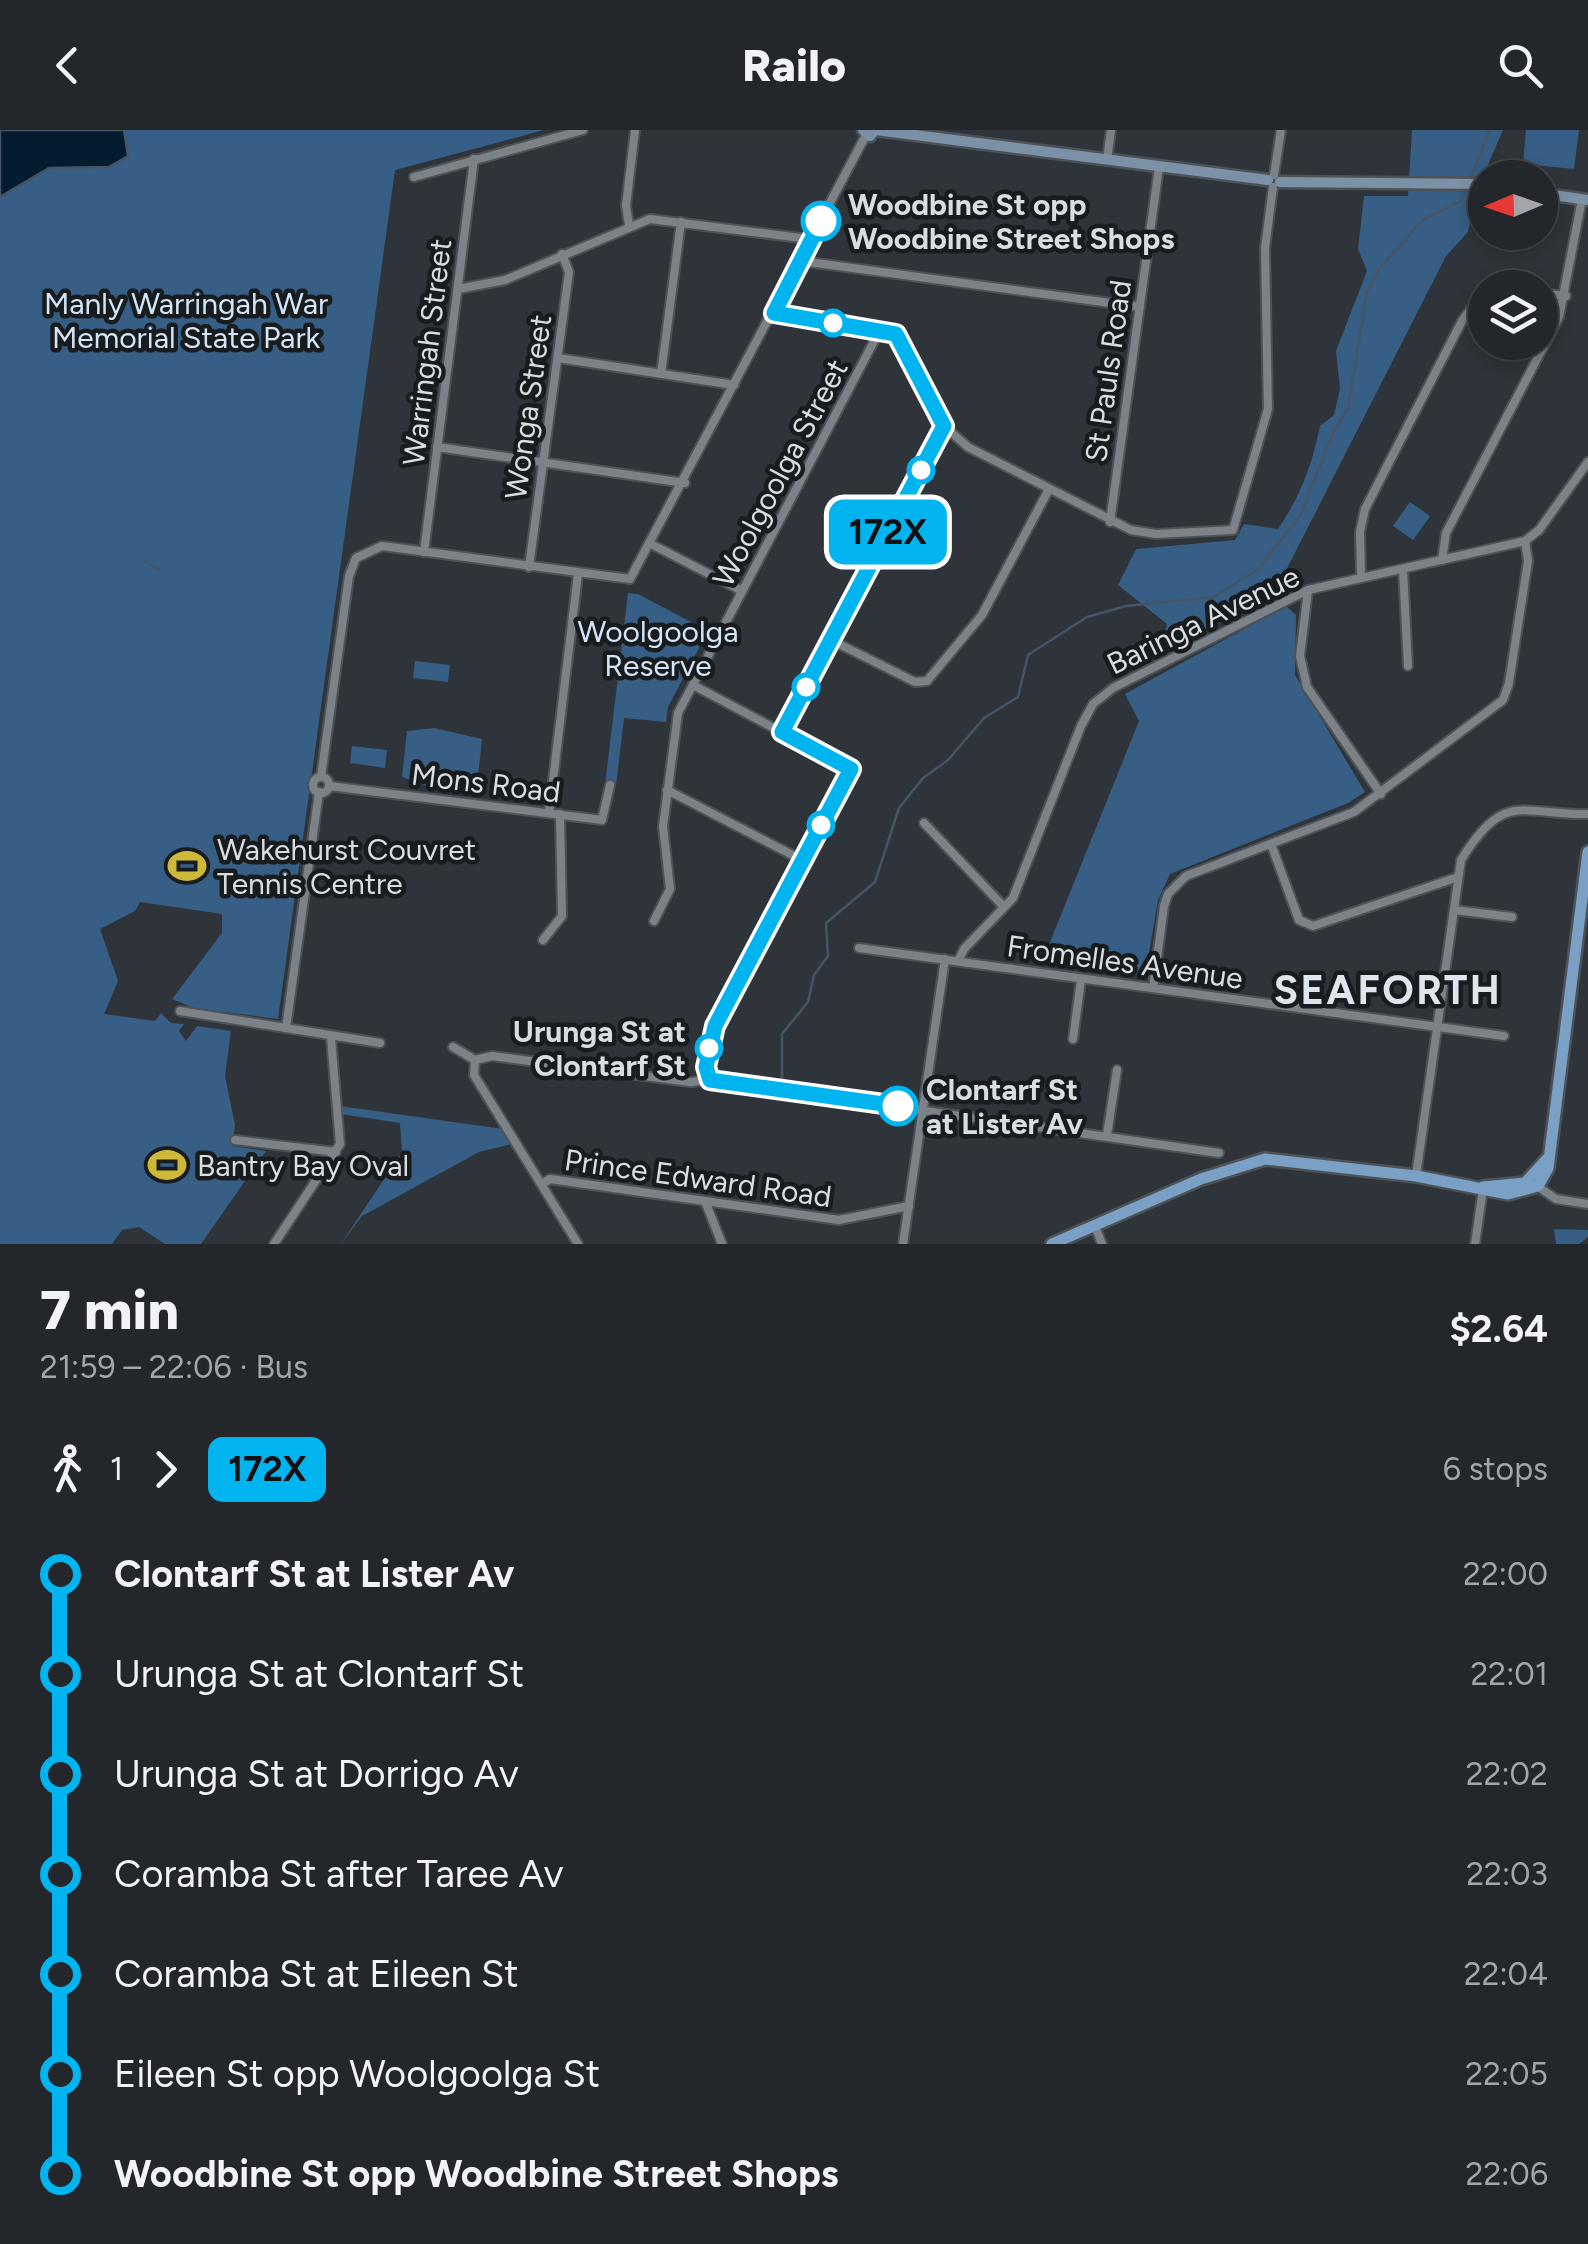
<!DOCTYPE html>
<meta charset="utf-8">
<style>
body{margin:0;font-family:Figtree,sans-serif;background:#2f3338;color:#f1f3f6;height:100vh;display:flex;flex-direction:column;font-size:38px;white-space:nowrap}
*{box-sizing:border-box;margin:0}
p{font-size:32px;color:#a3a5a9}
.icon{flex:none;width:55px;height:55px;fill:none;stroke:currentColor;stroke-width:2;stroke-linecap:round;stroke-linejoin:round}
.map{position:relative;height:1114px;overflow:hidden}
.details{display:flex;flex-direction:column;background:#23272c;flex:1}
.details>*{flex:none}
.badge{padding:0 20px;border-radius:15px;font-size:35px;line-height:65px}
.needle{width:65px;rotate:268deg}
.tools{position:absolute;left:1468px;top:30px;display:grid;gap:20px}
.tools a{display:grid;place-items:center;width:90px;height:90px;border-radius:50%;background:#23272c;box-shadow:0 5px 15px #0003,0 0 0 2px #404448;font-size:50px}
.map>.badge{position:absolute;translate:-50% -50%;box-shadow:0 0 0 5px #fff}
.legs{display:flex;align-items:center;gap:15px;height:110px;padding:0 40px;font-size:32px}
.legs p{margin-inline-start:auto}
.summary{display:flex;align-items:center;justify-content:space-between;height:170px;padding:0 40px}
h1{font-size:55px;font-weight:800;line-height:75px}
ul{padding:0 40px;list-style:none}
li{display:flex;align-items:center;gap:35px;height:100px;font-size:38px}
li i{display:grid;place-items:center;width:15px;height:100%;margin:0 12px;background:currentColor}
li i::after{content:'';width:25px;height:25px;margin:-12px;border:8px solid;border-radius:50%;background:#23272c}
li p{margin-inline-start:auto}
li:first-child i{background:linear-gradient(#0000 50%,currentColor 0)}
li:last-child i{background:linear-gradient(currentColor 50%,#0000 0)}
header{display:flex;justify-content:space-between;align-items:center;height:130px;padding:0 40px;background:#23272c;font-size:45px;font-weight:800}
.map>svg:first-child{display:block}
</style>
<header><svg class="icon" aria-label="back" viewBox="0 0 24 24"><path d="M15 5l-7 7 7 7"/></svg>Railo<svg class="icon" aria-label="search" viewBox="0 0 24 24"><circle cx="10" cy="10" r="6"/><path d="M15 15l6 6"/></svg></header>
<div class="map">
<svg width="1588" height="1114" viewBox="0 0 1588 1114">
<rect width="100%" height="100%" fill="#2f343a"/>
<!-- green -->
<g fill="#375e84">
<polygon points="0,0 544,0 395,40 278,889 194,878 172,869 222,803 222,784 140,772 135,781 100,799 118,851 104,884 155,891 161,883 171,893 184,894 179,901 186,911 197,896 231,901 225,946 235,995 232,1016 266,1021 201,1114 165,1114 139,1097 122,1100 112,1114 0,1114"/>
<path d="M1412,0H1503L1475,65L1468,102L1446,126L1275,462L1158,526L1167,494L1118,455L1136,419L1235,410L1244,394L1278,399C1301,365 1312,335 1320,296L1334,285L1340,259L1336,221L1367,141L1358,119L1364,66H1408Z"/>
<polygon points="1526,0 1579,0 1574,39 1523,34"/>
<polygon points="1410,372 1430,386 1413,410 1393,396"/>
<polygon points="628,463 638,464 708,501 668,577 666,592 624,588 616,655 605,655"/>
<polygon points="1286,476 1296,485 1295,545 1365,662 1348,673 1170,744 1158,770 1145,846 1042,832 1139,591 1125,564"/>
<polygon points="415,531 450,535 448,552 413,548"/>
<polygon points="434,598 482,609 477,655 461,653 438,660 402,647 407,601"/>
<polygon points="352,616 387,620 385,638 350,633"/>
<polygon points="340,976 503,999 512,1014 479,1022 362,1086 341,1114 402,1022 400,993 341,984"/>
<polygon points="1554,1099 1588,1100 1588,1107 1579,1114 1556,1114"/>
</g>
<!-- water -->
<polygon fill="#051b30" stroke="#455565" stroke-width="2.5" points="0,0 124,0 128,26 109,37 49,38 0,67"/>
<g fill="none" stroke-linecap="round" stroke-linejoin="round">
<!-- stream -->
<g stroke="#455565" stroke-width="2.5">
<polyline points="1470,50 1490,0"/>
<polyline points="145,432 159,439"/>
<polyline points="782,949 782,904 808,872 814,845 828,826 826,793 875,752 899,678 923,648 948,630 984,588 1018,567 1028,525 1087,487 1126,476 1213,467 1257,440 1300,386 1333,303 1348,278 1367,161 1380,138 1424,89 1461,71 1467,58"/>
</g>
<!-- street casing -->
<g stroke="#4d5256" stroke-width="12">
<g id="street">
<polyline points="1107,30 1111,0"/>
<polyline points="1274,45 1281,0"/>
<polyline points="414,47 583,0"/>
<polyline points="629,95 626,76 635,0"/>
<polyline points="801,131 1140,177"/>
<polyline points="1499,158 1500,158"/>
<polyline points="458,159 505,150 650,89 801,108 809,113"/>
<polyline points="1540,163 1566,166"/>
<polyline points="774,183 895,204 944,296 968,317 1131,400 1156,404 1233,400 1268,279 1265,118 1273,57"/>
<polyline points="558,228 734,255"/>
<polyline points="661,244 681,92"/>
<polyline points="437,317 685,353"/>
<polyline points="1110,392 1159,37"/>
<polyline points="651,414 742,461"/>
<polyline points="424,422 474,29"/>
<polyline points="1442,430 1446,403 1559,187 1582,69"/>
<polyline points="529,437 569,142 562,124"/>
<polyline points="1403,439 1408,536"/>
<polyline points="1361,446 1360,402 1365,379 1462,191 1485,160"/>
<polyline points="1308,460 1300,526 1307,557 1381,664"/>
<polyline points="831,510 915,552 927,551 982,485 1048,361"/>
<polyline points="693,555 851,639 715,896 706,937 710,950"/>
<polyline points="782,601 944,296"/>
<polyline points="321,647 349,446 356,428 382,416 630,449 866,5"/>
<circle cx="321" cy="655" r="8"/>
<polyline points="329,656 602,690 610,655"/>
<polyline points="667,660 802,730"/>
<polyline points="549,683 578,444"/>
<polyline points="924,693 1004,777"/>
<polyline points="1271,714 1299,790 1313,796 1458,747"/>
<polyline points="1454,780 1512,787"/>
<polyline points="654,791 670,759 663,696 678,583 880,200"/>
<polyline points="543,810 562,786 560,684"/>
<polyline points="859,818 1504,906"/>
<polyline points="958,831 964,819 1013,768 1081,596 1093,574 1113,558 1308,460 1525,411 1539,400 1588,332"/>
<polyline points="1153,858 1164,776 1168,764 1186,746 1354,682 1503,570 1509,553 1528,431 1525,411"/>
<polyline points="180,881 380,913"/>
<polyline points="286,898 319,662"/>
<polyline points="1073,909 1081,850"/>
<polyline points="453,917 475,930 492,926 690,952 710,950 1219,1023"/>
<polyline points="475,930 474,945 578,1114"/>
<polyline points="1107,1005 1117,940"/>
<polyline points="235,1010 336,1022"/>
<path d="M1416,1046L1461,730C1505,659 1521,685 1588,684"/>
<polyline points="542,1054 550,1049 839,1090 909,1076"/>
<polyline points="1537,1056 1556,1069 1588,1074"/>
<polyline points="705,1071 722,1114"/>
<polyline points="1095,1096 1102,1114"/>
<polyline points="274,1114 340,1014 331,908"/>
<polyline points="903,1114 945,829"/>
<polyline points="1475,1114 1483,1059"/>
</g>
</g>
<!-- secondary casing -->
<g stroke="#4d5256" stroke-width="15">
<g id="secondary">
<polyline points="863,0 870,6 875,0"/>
<polyline points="876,0 1268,50"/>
<polyline points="1280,52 1485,54"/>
<polyline points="1540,63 1588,70"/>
</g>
</g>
<!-- primary casing -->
<g stroke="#4d5256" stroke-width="16">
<g id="primary">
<polyline points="1483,1057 1525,1053 1547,1029"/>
<polyline points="1052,1114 1201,1049 1265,1029 1416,1046 1508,1064 1538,1056 1548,1038 1588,722"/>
</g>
</g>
<!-- street -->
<use href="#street" stroke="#7c8288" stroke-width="8"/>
<!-- secondary -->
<use href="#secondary" stroke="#7b91a7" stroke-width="10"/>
<!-- primary -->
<use href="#primary" stroke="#7aa0c6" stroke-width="11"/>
</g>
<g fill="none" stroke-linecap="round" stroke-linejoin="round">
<!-- line-1 casing -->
<g stroke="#fff" stroke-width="22">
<polyline id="line-1" points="821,91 774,183 896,204 944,296 782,602 851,639 715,896 706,937 710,950 898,976"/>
</g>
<!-- line-1 -->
<use href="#line-1" stroke="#00b5ef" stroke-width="15"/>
</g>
<!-- icons -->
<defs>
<g id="stadium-bare" transform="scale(3)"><path d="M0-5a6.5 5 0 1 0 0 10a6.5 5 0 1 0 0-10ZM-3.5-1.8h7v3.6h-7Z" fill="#ceb837" stroke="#191c1e" stroke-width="2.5" paint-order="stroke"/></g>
</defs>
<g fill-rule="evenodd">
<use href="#stadium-bare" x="187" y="736"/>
<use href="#stadium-bare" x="167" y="1035"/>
</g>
<!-- markers -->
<g fill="#fff" stroke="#00b5ef" stroke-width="5">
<circle cx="821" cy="91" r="18"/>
<circle cx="833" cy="193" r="12"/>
<circle cx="921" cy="340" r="12"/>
<circle cx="806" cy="557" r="12"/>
<circle cx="821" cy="695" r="12"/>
<circle cx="709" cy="918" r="12"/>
<circle cx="898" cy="976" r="18"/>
</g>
<g text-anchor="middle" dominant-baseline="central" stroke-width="9" stroke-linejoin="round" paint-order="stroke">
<!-- stop labels -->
<g font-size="30" font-weight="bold" fill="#d9dce0" stroke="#191c1e" text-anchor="start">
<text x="848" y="74">Woodbine St opp<tspan x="848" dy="34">Woodbine Street Shops</tspan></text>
<text x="686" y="901" text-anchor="end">Urunga St at<tspan x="686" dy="34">Clontarf St</tspan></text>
<text x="926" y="959">Clontarf St<tspan x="926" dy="34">at Lister Av</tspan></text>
</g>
<!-- park labels -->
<g font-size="30" fill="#d2e4f6" stroke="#191c1e">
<text x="186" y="173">Manly Warringah War<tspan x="186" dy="34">Memorial State Park</tspan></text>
<text x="658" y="501">Woolgoolga<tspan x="658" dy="34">Reserve</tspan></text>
</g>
<!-- street labels -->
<g font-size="30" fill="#d9dce0" stroke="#191c1e">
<text transform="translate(427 222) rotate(-83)">Warringah Street</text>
<text transform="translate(1108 241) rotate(-82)">St Pauls Road</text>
<text transform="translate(528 277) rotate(-82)">Wonga Street</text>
<text transform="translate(780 343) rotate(-62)">Woolgoolga Street</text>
<text transform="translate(1203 490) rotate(-26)">Baringa Avenue</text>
<text transform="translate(486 653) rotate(7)">Mons Road</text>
<text transform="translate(1125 832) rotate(8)">Fromelles Avenue</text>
<text transform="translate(698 1048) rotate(8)">Prince Edward Road</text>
</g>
<!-- poi labels -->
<g font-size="30" fill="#d9dce0" stroke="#191c1e" text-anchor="start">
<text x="217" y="719">Wakehurst Couvret<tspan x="217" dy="34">Tennis Centre</tspan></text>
<text x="197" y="1035">Bantry Bay Oval</text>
</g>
<!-- district labels -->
<g font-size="40" font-weight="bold" letter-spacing="2.5" fill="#dee5ec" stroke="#191c1e">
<text x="1388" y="860">SEAFORTH</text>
</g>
</g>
</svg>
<div class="tools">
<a><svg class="needle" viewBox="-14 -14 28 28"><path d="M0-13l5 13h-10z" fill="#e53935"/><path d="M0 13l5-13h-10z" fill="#a3a5a9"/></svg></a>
<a><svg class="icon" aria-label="layers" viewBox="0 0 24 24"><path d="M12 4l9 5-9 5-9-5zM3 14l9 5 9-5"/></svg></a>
</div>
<b class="badge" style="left:888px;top:402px;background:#00b5ef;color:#111">172X</b>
</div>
<section class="details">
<div class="summary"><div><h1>7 min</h1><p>21:59 – 22:06 · Bus</p></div><b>$2.64</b></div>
<div class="legs"><svg class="icon" aria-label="walk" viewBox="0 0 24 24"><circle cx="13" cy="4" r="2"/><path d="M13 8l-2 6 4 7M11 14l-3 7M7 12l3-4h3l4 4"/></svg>1<svg class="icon" aria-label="forward" viewBox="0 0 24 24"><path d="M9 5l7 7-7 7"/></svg><b class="badge" style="background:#00b5ef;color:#111">172X</b><p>6 stops</p></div>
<ul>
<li><i style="color:#00b5ef"></i><b>Clontarf St at Lister Av</b><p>22:00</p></li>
<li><i style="color:#00b5ef"></i><span>Urunga St at Clontarf St</span><p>22:01</p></li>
<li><i style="color:#00b5ef"></i><span>Urunga St at Dorrigo Av</span><p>22:02</p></li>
<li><i style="color:#00b5ef"></i><span>Coramba St after Taree Av</span><p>22:03</p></li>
<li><i style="color:#00b5ef"></i><span>Coramba St at Eileen St</span><p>22:04</p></li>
<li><i style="color:#00b5ef"></i><span>Eileen St opp Woolgoolga St</span><p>22:05</p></li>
<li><i style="color:#00b5ef"></i><b>Woodbine St opp Woodbine Street Shops</b><p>22:06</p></li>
</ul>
</section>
